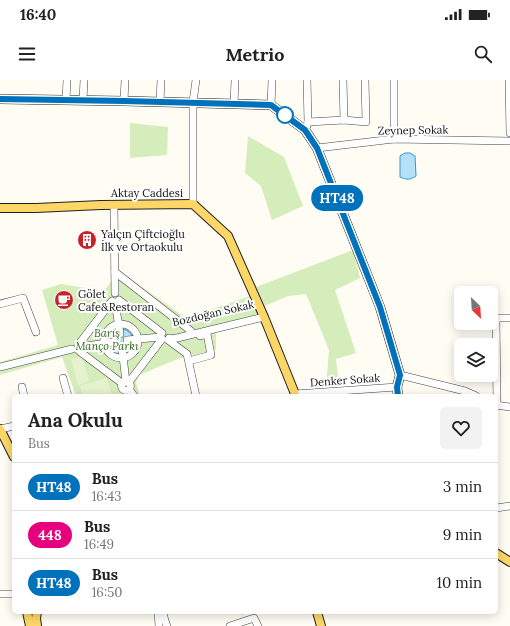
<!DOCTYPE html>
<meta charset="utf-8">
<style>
body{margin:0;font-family:Lora,serif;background:#f2f2f2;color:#222;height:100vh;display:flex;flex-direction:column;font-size:15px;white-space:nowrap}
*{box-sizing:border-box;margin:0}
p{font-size:13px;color:#767676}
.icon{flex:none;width:22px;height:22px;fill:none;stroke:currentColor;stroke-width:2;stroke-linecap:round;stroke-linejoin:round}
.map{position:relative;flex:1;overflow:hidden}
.side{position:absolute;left:12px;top:314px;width:486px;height:220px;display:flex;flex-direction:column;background:#fff;border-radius:6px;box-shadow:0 2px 10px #0003}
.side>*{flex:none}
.badge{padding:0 8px;border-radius:13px;font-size:14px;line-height:26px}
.needle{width:26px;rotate:155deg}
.buttons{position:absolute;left:454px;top:206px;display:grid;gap:8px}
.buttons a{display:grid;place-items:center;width:44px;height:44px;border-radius:6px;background:#fff;box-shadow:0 2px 10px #0003;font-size:20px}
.map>.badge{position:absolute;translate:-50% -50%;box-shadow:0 0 0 2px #fff}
.round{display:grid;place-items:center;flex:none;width:42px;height:42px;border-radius:6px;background:#f2f2f2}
.head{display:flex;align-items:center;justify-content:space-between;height:68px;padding:0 16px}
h1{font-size:19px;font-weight:700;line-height:30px}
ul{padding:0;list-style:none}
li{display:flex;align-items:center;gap:12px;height:48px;padding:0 16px;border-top:1px solid #e0e0e0}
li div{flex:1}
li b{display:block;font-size:15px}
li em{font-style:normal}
li .badge{min-width:44px;font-weight:700;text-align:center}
.status{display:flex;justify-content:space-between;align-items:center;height:28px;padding:0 20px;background:#fff;direction:ltr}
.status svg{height:11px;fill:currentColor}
header{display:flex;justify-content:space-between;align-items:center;height:52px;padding:0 16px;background:#fff;font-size:18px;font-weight:700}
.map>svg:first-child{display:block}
</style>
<div class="status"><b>16:40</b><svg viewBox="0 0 49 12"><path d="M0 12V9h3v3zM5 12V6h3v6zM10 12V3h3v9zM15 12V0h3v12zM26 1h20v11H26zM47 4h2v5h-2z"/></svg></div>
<header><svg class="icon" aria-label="menu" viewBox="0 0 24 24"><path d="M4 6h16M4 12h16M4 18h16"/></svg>Metrio<svg class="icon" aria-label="search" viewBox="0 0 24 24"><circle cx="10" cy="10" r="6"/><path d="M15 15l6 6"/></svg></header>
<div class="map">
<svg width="510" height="546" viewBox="0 0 510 546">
<rect width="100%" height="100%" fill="#fffdf3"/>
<!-- green -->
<g fill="#d5ecbb">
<polygon points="130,43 168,47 167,75 130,78"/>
<polygon points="248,56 284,77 303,126 272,140 261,106 245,93"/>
<polygon points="353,170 360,198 335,210 356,273 336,279 339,305 326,307 329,270 306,214 288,216 265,226 256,207"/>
<polygon points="119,191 186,238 250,216 262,240 216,252 216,270 178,279 139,295 136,302 140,316 76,316 62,277 0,295 0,282 58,265 42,210 61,204 104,211"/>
</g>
<!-- pitch -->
<g fill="#e6f2cd">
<polygon points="82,276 89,301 78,305 71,279"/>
<polygon points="107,298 112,316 83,316 80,306"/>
</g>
<!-- water -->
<g fill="#b6e0f8" stroke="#3a97d2">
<path d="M405,73H410L415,76L416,96C410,100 407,100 400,97V76Z"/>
<circle cx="121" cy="262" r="13"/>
</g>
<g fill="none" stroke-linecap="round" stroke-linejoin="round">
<!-- minor casing -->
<g stroke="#434343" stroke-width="8">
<g id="minor">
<polyline points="343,0 344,40"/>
<polyline points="394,0 394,59"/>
<polyline points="509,0 510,53"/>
<polyline points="66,20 67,0"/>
<polyline points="83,20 84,0"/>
<polyline points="124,21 125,0"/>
<polyline points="160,22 161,0"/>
<polyline points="234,24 235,0"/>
<polyline points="271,25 272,0"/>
<polyline points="308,42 344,40 366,42 365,0"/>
<polyline points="307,46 308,42 307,0"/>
<polyline points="317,68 394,59 510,61"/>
<polyline points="193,124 193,22 196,0"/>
<polyline points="114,125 115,213"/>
<polyline points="115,192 191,251"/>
<polyline points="119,220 162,253"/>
<polyline points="115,222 120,254"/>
<polyline points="0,224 23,218 36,252"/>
<circle cx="121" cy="261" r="17"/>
<polyline points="169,258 173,259 264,237"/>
<polyline points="127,260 161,257"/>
<polyline points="168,260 187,274 196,316"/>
<polyline points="79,264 112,221"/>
<polyline points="80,267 113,262"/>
<polyline points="122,268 126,302"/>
<polyline points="79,271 123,304"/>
<polyline points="189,281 211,275 207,254 200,256"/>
<polyline points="0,287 72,269"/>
<polyline points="400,295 465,311 476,316"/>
<polyline points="63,298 68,316"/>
<circle cx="126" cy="306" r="4.5"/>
<polyline points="129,302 162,259"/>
<polyline points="22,307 24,316"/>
<polyline points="129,309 134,316"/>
<polyline points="295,314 397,307"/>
<polyline points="496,325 510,327"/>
<polyline points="497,325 496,238 510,238"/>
<polyline points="0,349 14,346"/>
<polyline points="496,428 510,426"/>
<polyline points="0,514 14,514"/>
<polyline points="158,532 159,546"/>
<polyline points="163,532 165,541 167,546"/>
<polyline points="230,546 254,538 258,546"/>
</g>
</g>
<!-- major casing -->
<g stroke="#212121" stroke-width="10">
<g id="major">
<polyline points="0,19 124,21 271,25 305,50 317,68 380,227 400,295 397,307 398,316"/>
<polyline points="0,128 36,128 101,125 193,124 228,156 264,237 295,314 294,316"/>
<polyline points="0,349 14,377"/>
<polyline points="496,473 510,482"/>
<polyline points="27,532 30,546"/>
<polyline points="317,532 321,546"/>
<polyline points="37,546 36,538 37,532"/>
</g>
</g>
<!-- path -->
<g stroke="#323232" stroke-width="1" stroke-dasharray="4 2" stroke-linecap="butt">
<circle cx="120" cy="262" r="18"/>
<polyline points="233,532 244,534"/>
</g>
<!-- minor -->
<use href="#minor" stroke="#fff" stroke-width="7"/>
<!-- major -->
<use href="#major" stroke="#fcd666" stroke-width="8"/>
</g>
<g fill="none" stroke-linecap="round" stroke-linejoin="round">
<!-- line casing -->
<g stroke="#fff" stroke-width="9">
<polyline id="line" points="0,19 124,21 271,25 305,50 317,68 380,227 400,295 397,307 398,316"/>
</g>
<!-- line -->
<use href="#line" stroke="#0072bc" stroke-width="6"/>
</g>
<!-- icons -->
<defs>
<g id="building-disc" transform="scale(1)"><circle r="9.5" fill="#c6222c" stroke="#fff"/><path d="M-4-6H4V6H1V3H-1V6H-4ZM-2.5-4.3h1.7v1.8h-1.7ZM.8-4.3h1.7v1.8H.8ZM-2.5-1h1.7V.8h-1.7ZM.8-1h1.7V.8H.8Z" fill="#fff"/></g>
<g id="cafe-disc" transform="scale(1)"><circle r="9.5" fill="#c6222c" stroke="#fff"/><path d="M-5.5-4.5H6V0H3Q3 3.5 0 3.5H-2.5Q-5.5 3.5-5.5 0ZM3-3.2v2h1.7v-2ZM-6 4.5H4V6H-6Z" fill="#fff"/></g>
</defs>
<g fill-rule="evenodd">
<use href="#building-disc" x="87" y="160"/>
<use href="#cafe-disc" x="64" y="220"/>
</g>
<!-- markers -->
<circle fill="#fff" stroke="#0072bc" stroke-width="2" cx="285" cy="35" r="8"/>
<g text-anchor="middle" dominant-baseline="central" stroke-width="4" stroke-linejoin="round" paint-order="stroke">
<!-- street labels -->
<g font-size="11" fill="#101010" stroke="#fff">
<text transform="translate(413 50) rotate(-1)">Zeynep Sokak</text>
<text x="147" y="113">Aktay Caddesi</text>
<text transform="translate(213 233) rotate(-13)">Bozdoğan Sokak</text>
<text transform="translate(345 300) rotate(-4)">Denker Sokak</text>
</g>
<!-- poi labels -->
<g font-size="11" fill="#101010" stroke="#fff" text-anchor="start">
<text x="101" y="154">Yalçın Çiftcioğlu<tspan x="101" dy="13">İlk ve Ortaokulu</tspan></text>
<text x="78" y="214">Gölet<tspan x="78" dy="13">Cafe&amp;Restoran</tspan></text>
</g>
<!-- park labels -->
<g font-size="11" font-style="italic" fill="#2e6b1d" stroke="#fff">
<text x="107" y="253">Barış<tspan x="107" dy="13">Manço Parkı</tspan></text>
</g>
</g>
</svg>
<div class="buttons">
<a><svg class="needle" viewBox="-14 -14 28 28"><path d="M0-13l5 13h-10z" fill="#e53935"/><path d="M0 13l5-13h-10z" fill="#767676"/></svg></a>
<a><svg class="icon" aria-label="layers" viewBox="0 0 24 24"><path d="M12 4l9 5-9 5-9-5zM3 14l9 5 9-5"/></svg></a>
</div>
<b class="badge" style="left:337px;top:118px;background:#0072bc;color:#fff">HT48</b>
<section class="side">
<div class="head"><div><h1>Ana Okulu</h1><p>Bus</p></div><a class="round"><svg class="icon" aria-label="heart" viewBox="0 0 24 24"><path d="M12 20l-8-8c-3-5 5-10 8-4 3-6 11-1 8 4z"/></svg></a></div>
<ul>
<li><span class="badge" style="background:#0072bc;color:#fff">HT48</span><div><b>Bus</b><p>16:43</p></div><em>3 min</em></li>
<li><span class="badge" style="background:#e6007e;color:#fff">448</span><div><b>Bus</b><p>16:49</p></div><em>9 min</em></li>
<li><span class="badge" style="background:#0072bc;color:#fff">HT48</span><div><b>Bus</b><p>16:50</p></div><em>10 min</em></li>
</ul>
</section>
</div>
